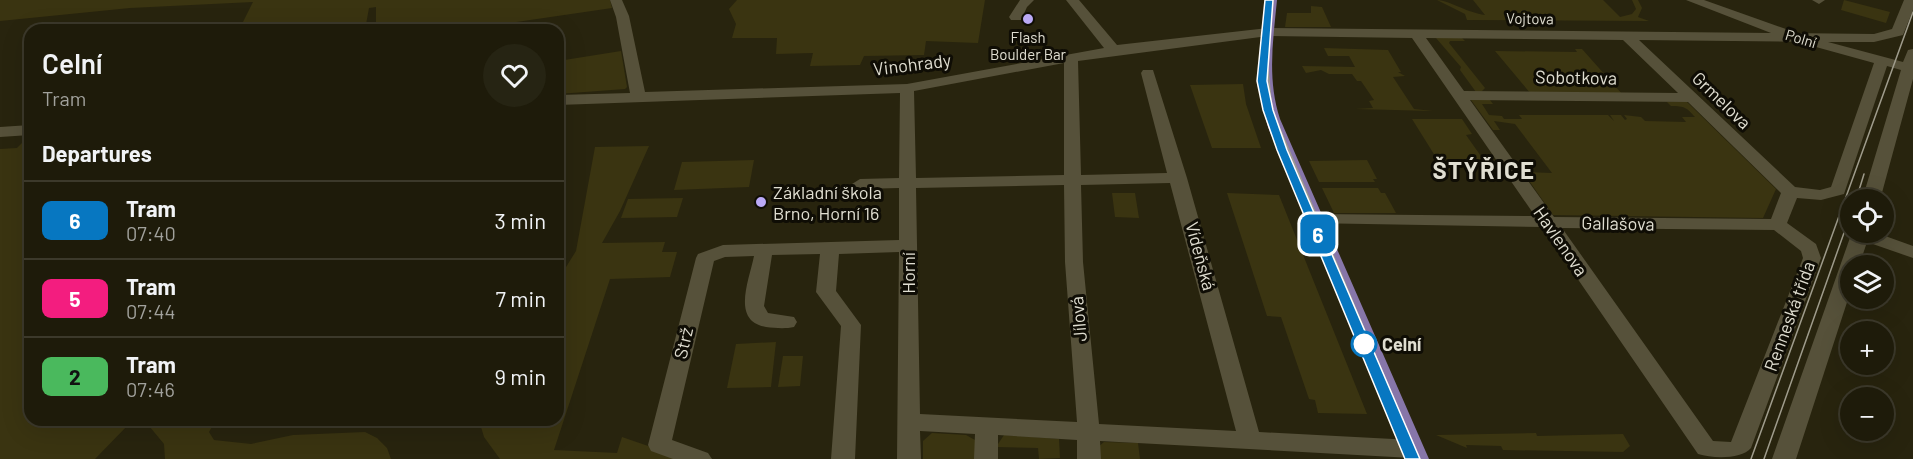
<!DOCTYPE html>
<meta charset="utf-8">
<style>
body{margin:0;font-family:Barlow,sans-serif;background:#262413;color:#f1f3f6;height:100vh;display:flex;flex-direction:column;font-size:22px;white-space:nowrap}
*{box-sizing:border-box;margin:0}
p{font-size:20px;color:#a1a19c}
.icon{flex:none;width:33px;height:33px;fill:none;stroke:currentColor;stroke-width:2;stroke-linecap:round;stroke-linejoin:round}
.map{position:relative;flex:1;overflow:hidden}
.details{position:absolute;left:24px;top:24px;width:540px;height:402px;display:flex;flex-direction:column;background:#1e1b0a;border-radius:18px;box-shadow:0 6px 24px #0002,0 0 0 2px #3c392b}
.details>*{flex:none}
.badge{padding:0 12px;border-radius:9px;font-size:21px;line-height:39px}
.controls{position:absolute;left:1840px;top:189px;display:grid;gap:12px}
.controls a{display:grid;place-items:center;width:54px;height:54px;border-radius:50%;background:#1e1b0a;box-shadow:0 6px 24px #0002,0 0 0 2px #3c392b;font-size:30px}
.map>.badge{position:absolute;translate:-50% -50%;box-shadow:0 0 0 3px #fff}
h2{padding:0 18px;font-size:22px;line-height:54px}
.round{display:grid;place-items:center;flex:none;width:63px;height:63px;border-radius:32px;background:#262413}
.head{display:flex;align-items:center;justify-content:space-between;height:102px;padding:0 18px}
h1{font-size:28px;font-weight:600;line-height:45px}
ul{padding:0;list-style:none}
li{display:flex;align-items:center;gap:18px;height:78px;padding:0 18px;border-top:2px solid #3c392b}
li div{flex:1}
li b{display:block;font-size:22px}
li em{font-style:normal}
li .badge{min-width:66px;font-weight:700;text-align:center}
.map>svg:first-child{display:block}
</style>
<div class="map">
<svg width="1913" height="459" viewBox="0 0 1913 459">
<rect width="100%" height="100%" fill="#28240e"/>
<!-- green -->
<g fill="#3a3411">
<polygon points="0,0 610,0 612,8 462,30 376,30 376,7 369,8 365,30 239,30 253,2 130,8 0,21"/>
<polygon points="737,0 985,0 978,43 926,41 924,55 864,56 860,65 810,66 813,53 776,54 777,38 732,38 736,24 729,9"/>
<path d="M1437,0C1448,0 1468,13 1485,15L1473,0H1603L1620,17L1632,14L1636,9L1632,0H1638L1642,8L1638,17L1649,21L1467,20L1465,14Z"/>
<polygon points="1844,0 1890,12 1886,23 1841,10"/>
<polygon points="1311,6 1322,7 1331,27 1285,27 1287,13 1311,13"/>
<polygon points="1436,38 1462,38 1465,41 1450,41 1449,43 1485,88 1480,93 1476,92 1460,70 1461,67"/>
<polygon points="1324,48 1388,50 1401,72 1398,72 1405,76 1393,77 1414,109 1433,111 1355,109 1373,108 1369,101 1374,100 1361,81 1357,81 1352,74 1329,74 1321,70 1306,73 1302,66 1355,67 1349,56 1328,56"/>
<polygon points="1575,49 1582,49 1623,95 1531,94 1495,51 1577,52"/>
<polygon points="621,51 627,87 625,89 558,94 558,61"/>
<polygon points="1243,84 1246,104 1261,148 1212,148 1190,85"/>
<path d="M1471,100H1490L1493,104H1482L1489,115L1502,116L1504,119H1522L1519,115H1608L1614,121L1610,115H1621L1625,120L1627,119L1624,115L1641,117L1645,121L1686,122L1682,117H1695C1687,108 1685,106 1671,106L1667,102H1687L1776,189L1763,218L1553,215L1523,172L1552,173L1515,124L1494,121L1500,130H1493Z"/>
<polygon points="1412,119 1462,119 1472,134 1466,135 1483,159 1437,159"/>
<polygon points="30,139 30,420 216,420 209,432 214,440 251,444 293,435 365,432 377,438 387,448 391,459 165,459 164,444 145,421 129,424 95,459 0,459 0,149 17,148 25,140"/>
<polygon points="649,146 620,211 602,243 665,242 662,252 677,252 670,277 610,279 554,450 617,453 622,437 686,459 500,459 484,437 479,420 558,420 558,327 565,303 558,280 576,251 595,147"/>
<polygon points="754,160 749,187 674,190 682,162"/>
<polygon points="1367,160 1377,179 1373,179 1375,182 1319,182 1309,161"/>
<polygon points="1322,188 1378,188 1381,193 1385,193 1396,213 1334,213"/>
<polygon points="1112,193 1135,193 1139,218 1115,217"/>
<polygon points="1227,193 1279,195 1367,414 1318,413 1315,400 1309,399 1281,317 1267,316"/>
<polygon points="683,198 677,217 621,218 628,199"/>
<polygon points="776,342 771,387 727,388 736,344"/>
<polygon points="783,356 803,356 800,386 778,387"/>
<polygon points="932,433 966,435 975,440 976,459 923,459 923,441"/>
<polygon points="1536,433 1537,436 1623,434 1630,446 1623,452 1503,450 1501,446 1466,445 1467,448 1436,435"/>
<polygon points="1004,435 1059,439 1060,458 1039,459 1038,448 996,447"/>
<polygon points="1104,442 1138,443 1140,459 1097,459 1098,447"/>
</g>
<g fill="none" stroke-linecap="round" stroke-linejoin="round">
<!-- minor -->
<g fill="#56513a" fill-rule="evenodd">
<path d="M610,0H622L629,16L645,92L907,84L1104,48L1066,0H1079L1117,45L1268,28L1771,33L1686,0H1704L1786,29L1787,33L1874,34L1892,29L1904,0H1913V10L1903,35L1874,42H1828L1903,62L1908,50L1913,49V79L1880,200H1862L1901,70L1887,66L1844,194L1821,200L1797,198L1787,223L1816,244L1821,258L1751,448C1742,459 1714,459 1698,454L1542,227L1308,223L1305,219L1308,215L1314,214L1535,216L1412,38L1268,36L1078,61L1081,175L1167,173L1141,73L1143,70H1153L1187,178L1259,432L1412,440L1420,443L1423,449L1420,455L1412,458L1100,441L1101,459H1077V440L998,435V459H974L975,434L920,431L921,459H897L899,252L839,254L836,291L861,325L855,459H831L841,326L816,292L820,254L772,255L764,306L768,313L794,317L797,322L794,327C785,329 775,328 766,327C731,321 749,281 754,256L725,257L714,261L672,440L708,453L712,459H673L651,451L648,445L696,258L698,254L723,245L899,240V188L860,189L852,184L860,179L899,178L900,93L558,105V95L630,93L616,17ZM1426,38L1623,40L1678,93L1464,91ZM1639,40L1816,42V47L1874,63L1831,187L1820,190L1795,187ZM1064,63V175L916,178L914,91ZM1470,100L1688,102L1781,193L1771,219L1554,217ZM1170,183L1236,431L1099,424L1083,262L1081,185ZM1064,185L1065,262L1077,422L920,414L916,188ZM1562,228L1774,230L1801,251L1803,258L1731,442L1713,441Z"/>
<polygon points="1020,0 1034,0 1027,7 1021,20 1011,20 1009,17"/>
<polygon points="1812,0 1825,0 1819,4"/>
<polygon points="30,125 30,135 0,137 0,127"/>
<polygon points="1852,232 1874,232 1913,246 1913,258 1867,242 1859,266 1851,266 1851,290 1796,459 1772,459"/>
</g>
<!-- major -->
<path fill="#8776a9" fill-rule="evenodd" d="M1265,0H1277C1273,41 1267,79 1280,119L1429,459H1405L1268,127L1257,83Z"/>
<!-- tram -->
<g stroke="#9f9c8c" stroke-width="1.5">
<polyline points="1273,0 1267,62 1272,110 1419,459"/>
<polyline points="1856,200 1864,174"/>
<polyline points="1751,459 1913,12"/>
<polyline points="1764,459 1851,213"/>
</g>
</g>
<!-- line -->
<polygon fill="#0777c1" stroke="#fff" stroke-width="1.5" points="1265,0 1273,0 1267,81 1273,110 1287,150 1420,459 1405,459 1277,150 1263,110 1257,81"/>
<!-- markers -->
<g fill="#bbaaf6" stroke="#0f0d05" stroke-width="2">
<circle cx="1028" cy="19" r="6"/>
<circle cx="761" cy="202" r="6"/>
</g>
<circle fill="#fff" stroke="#0777c1" stroke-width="3" cx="1364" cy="344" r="12"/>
<g text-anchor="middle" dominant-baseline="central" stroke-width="6" stroke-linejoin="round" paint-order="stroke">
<!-- far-street labels -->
<g font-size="15" fill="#e0ded1" stroke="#0f0d05">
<text transform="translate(1530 18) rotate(1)">Vojtova</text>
<text transform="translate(1801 38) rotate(17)">Polní</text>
</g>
<!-- far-poi labels -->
<g font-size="15" fill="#e0ded1" stroke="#0f0d05">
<text x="1028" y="37">Flash<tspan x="1028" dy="17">Boulder Bar</tspan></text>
</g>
<!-- street labels -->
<g font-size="18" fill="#e0ded1" stroke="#0f0d05">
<text transform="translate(912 64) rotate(-7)">Vinohrady</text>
<text transform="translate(1576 77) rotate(1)">Sobotkova</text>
<text transform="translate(1722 100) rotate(44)">Grmelova</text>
<text transform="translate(1618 223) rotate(1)">Gallašova</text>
<text transform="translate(1561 241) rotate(55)">Havlenova</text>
<text transform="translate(1201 256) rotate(75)">Vídeňská</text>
<text transform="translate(908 273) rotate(-90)">Horní</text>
<text transform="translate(1789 316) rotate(-70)">Renneská třída</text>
<text transform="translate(1078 319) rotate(-95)">Jílová</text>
<text transform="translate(683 343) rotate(-77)">Strž</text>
</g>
<!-- poi labels -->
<g font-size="18" fill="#e0ded1" stroke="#0f0d05" text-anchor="start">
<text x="773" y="192">Základní škola<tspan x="773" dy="21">Brno, Horní 16</tspan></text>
</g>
<!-- stop labels -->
<g font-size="18" font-weight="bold" fill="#e0ded1" stroke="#0f0d05" text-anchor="start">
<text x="1382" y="344">Celní</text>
</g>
<!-- district labels -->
<g font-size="24" font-weight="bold" letter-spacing="1.5" fill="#e0ded1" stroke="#0f0d05">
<text x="1484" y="169">ŠTÝŘICE</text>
</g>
</g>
</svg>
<div class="controls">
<a><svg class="icon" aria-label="locate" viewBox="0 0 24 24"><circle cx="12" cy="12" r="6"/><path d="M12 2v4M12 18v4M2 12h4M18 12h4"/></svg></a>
<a><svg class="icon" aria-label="layers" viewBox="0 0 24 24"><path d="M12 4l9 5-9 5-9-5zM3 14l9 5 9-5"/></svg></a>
<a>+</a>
<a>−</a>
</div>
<b class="badge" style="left:1318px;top:234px;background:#0777c1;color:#fff">6</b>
<section class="details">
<div class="head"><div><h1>Celní</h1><p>Tram</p></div><a class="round"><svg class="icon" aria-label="heart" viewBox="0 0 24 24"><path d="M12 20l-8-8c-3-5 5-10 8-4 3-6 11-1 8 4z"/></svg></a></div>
<h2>Departures</h2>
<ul>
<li><span class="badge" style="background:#0777c1;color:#fff">6</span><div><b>Tram</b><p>07:40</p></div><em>3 min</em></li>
<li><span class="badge" style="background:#f31d7f;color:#fff">5</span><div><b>Tram</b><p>07:44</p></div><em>7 min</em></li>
<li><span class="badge" style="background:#4ab95d;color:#111">2</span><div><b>Tram</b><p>07:46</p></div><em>9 min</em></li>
</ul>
</section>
</div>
